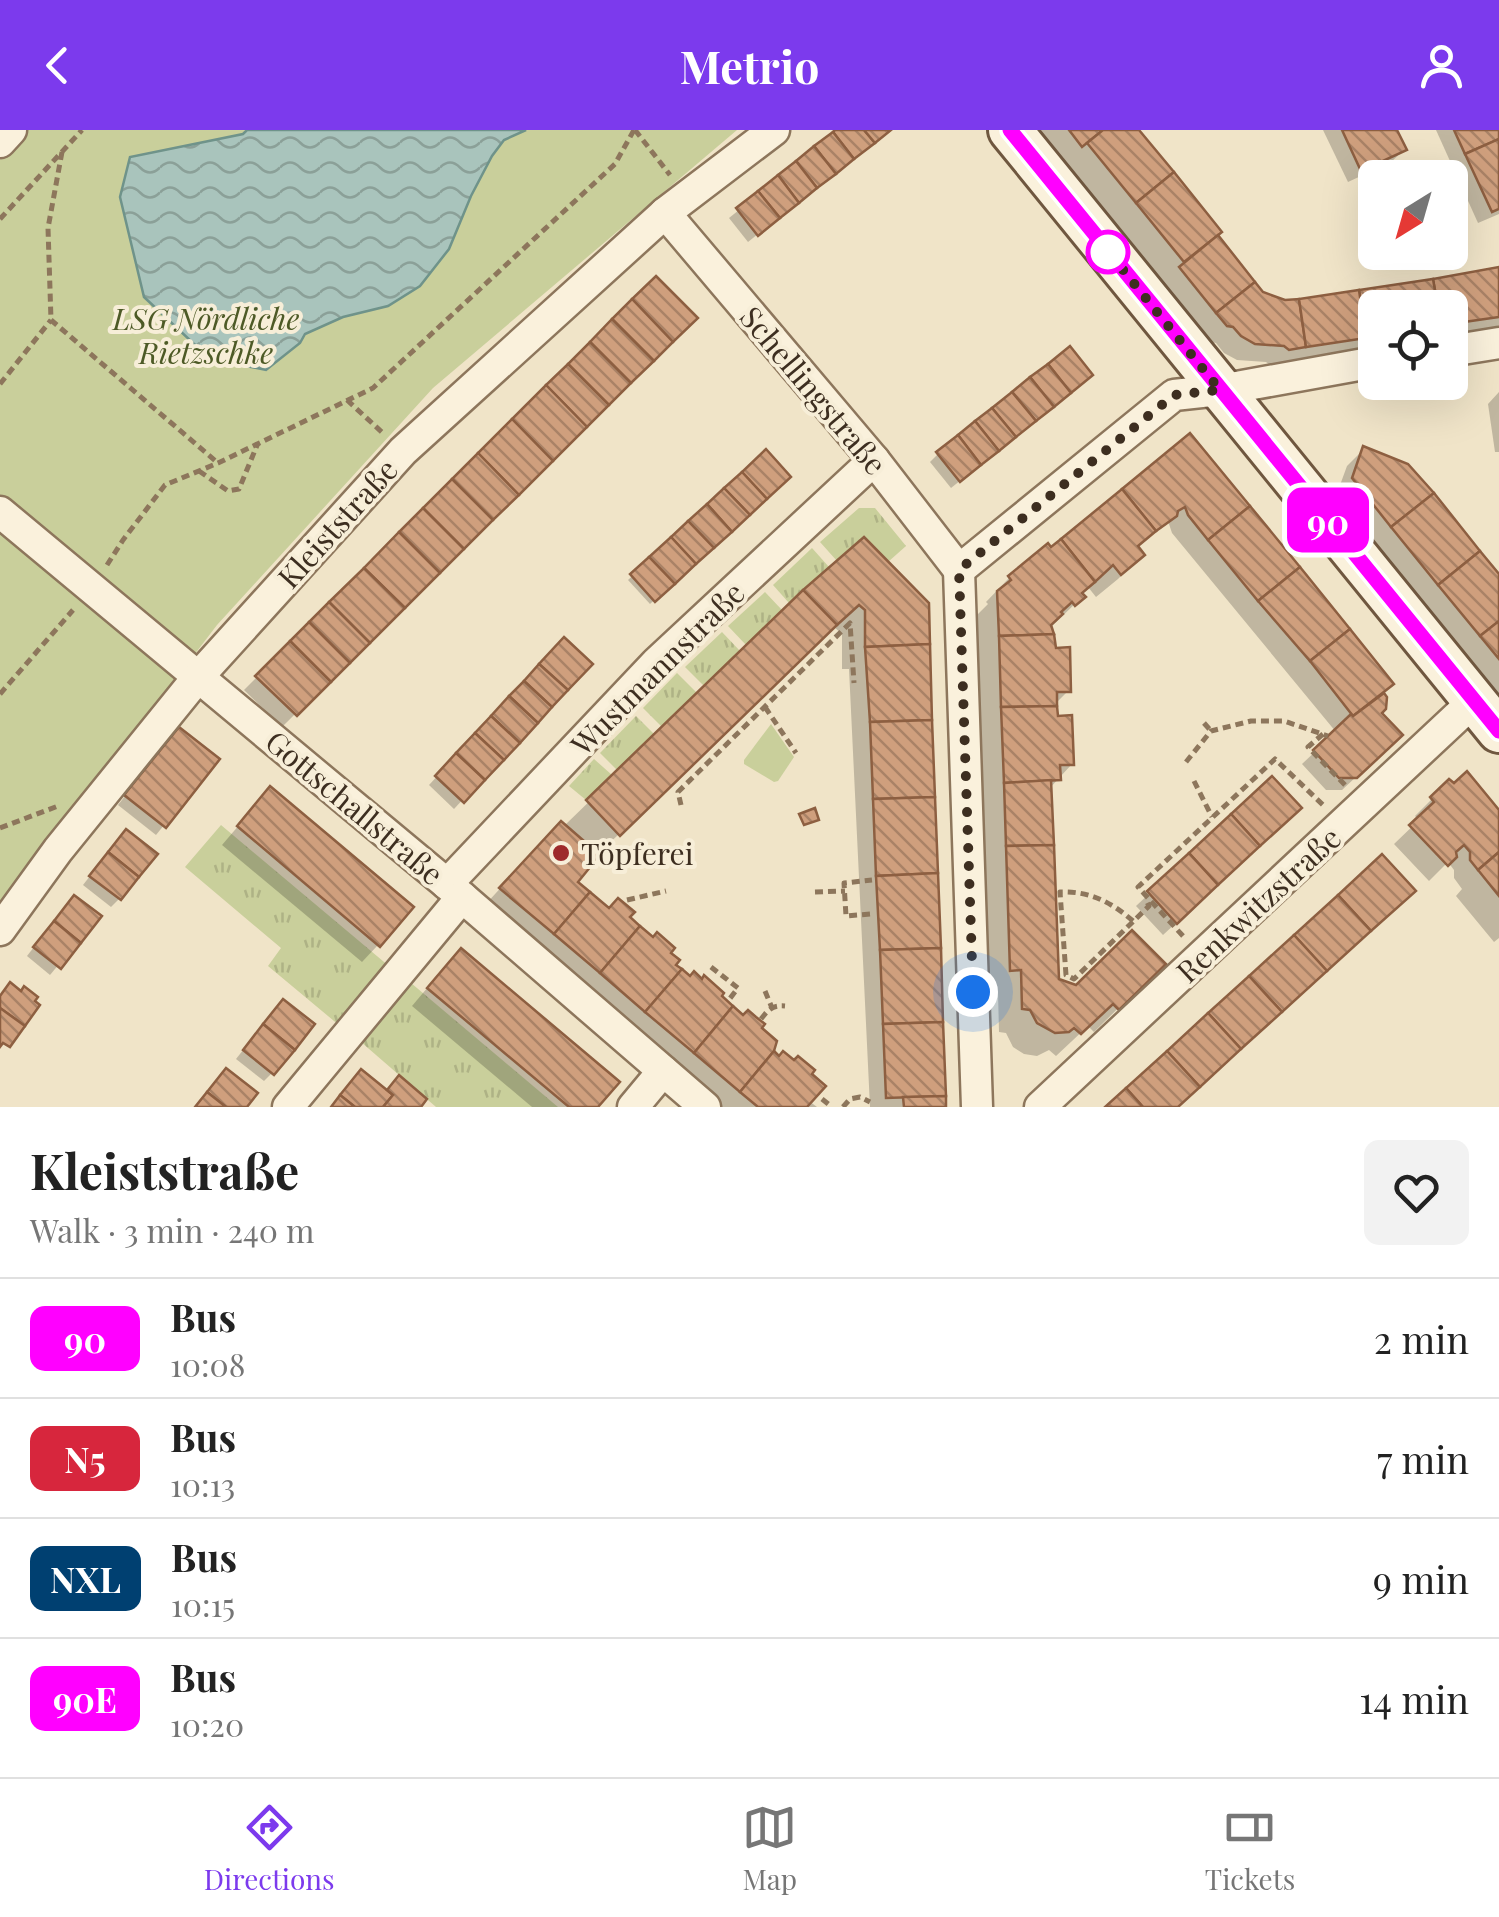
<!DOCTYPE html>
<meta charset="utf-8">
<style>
body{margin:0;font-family:"Playfair Display",serif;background:#f2f2f2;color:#222;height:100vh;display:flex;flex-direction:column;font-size:38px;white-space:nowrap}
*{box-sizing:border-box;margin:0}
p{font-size:32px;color:#767676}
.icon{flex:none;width:55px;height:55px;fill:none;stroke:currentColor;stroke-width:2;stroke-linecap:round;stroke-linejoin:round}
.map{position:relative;height:977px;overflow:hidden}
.panel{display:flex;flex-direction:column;background:#fff;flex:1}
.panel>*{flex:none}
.badge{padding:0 20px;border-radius:15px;font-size:35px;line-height:65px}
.needle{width:65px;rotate:217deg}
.buttons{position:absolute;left:1358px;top:30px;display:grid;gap:20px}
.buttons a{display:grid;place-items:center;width:110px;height:110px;border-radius:15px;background:#fff;box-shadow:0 10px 40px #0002;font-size:50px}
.you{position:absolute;width:50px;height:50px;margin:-25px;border:8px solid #fff;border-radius:50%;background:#1a73e8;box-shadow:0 0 0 15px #1a73e833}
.map>.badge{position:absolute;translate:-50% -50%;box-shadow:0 0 0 5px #fff}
.round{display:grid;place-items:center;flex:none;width:105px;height:105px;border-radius:15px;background:#f2f2f2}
.summary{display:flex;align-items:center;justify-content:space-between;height:170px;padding:0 30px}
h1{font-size:48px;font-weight:700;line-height:75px}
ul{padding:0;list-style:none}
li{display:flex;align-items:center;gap:30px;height:120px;padding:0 30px;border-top:2px solid #e0e0e0}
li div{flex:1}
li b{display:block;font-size:38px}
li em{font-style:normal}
li .badge{min-width:110px;font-weight:700;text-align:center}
header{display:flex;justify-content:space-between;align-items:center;height:130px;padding:0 30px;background:#7c3aed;color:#fff;font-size:45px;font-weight:700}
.tabs{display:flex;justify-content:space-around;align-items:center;height:140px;border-top:2px solid #e0e0e0;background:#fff;font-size:28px;color:#767676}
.tabs a{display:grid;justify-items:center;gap:5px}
.tabs .on{color:#7c3aed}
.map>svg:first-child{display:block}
</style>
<header><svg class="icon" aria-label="back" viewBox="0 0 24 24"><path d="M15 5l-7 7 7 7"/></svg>Metrio<svg class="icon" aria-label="person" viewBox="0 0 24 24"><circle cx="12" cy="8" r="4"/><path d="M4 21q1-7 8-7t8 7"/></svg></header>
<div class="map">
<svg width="1499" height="977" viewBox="0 0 1499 977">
<defs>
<pattern id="grass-tufts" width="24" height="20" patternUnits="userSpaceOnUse" patternTransform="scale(2.5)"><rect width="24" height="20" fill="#c9cf9b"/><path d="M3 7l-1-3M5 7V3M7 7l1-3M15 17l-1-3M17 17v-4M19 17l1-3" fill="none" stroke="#aeb285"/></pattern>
<pattern id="water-waves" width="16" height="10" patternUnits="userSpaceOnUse" patternTransform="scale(2.5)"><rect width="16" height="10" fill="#a9c4bc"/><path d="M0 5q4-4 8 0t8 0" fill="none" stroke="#8ba098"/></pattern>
<pattern id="building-back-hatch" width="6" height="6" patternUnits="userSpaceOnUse" patternTransform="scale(2.5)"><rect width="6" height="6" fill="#cf9f7d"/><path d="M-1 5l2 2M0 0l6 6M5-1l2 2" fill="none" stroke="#a98266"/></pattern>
</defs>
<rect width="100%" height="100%" fill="#f0e4c8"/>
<!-- grass -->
<g fill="url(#grass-tufts)">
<polygon points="859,378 875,378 906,416 888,432 864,408 837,431 820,412"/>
<polygon points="812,418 829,437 789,473 773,455"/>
<polygon points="765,462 782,480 746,515 728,496"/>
<polygon points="722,502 740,521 704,556 685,537"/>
<polygon points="677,543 697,563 662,597 643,578"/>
<polygon points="636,586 654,604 617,640 600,623"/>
<polygon points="594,629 612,645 586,670 569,656"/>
<polygon points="221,695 390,837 340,896 268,836 281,818 185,737"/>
<polygon points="411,853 558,977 436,977 361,912"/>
</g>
<!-- park -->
<g fill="#c9cf9b">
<polygon points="28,0 737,0 433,258 217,495 0,779 0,30"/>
<polygon points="771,594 794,627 778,651 774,652 744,634 744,630"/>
</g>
<!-- water -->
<polygon fill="url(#water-waves)" stroke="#6f938a" stroke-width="2.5" points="247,0 526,0 504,10 492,26 471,66 449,119 420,156 388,176 343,187 305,204 300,213 266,240 231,233 194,214 144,167 120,67 130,27 243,4"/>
<!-- shadow -->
<g fill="#0003">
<polygon points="839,0 888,0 748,112 729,88"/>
<polygon points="1027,0 1136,0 1262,164 1285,173 1499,140 1499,205 1450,214 1450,178 1375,178 1375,225 1271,236 1266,232 1237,230 1224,223 1216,213 1210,212"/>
<polygon points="1323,0 1395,0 1404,20 1391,32 1348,52"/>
<polygon points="1436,0 1499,0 1499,84 1478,93"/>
<polygon points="656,149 694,188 282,597 244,560"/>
<polygon points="1082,253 951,358 930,332 938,324"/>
<polygon points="1499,262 1499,322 1495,322 1488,274"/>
<polygon points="1190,306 1384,567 1379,583 1387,618 1342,660 1326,660 1302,634 1336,602 1172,403 1168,391 1136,417 1142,425 1118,449 1096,467 1088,457 1080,465 1082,467 1049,499 1068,561 1055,574 1056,588 1072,634 1049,659 1057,851 1077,858 1163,834 1094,902 1088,896 1056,926 1049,920 1037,926 1024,924 1013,917 1006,903 999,902 998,863 987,863 974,488 988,474 986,472 1009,448 1048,417 1051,420"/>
<polygon points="1364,319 1499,448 1499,567 1421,471 1414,477 1369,422 1376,416 1336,366 1347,336"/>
<polygon points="766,323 788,347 650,474 628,450"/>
<polygon points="864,411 944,977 870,977 849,539 842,539 842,504 834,497 593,729 574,753 608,780 627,788 668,823 673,835 718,866 758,899 772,922 809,971 817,977 721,977 484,776 544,711 564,696 805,462"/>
<polygon points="564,510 589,534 454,679 429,655"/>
<polygon points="171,608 217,630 156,705 118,675"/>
<polygon points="1272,649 1286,691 1163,805 1136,776"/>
<polygon points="270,659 378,815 362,832 222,715"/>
<polygon points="1432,669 1499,684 1499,808 1494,812 1456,766 1462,759 1454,748 1454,740 1448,732 1429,751 1394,714 1419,690 1415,686"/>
<polygon points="118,710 119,769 111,777 83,755"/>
<polygon points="66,776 99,786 50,845 27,826"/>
<polygon points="444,838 595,977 532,977 412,876"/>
<polygon points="275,880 272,943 264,951 236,929"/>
</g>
<!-- building -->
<g fill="url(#building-back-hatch)" stroke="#8d5f41" stroke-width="2.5">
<polygon points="835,0 864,0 875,13 854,29 833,2"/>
<polygon points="864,0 891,0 875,13"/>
<polygon points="1069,0 1103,0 1082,17"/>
<polygon points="1103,0 1139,0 1174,42 1136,73 1087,13"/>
<polygon points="1342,0 1397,0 1407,20 1361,41"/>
<polygon points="1454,0 1499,0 1499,9 1465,24"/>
<polygon points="833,2 854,29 836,44 814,16"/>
<polygon points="1499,9 1499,79 1492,82 1465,24"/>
<polygon points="814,16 836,44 817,58 796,31"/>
<polygon points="796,31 817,58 799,73 778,45"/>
<polygon points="1174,42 1222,102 1184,132 1136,73"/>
<polygon points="778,45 799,73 780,88 758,61"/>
<polygon points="758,61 780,88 758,106 736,78"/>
<polygon points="1218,105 1255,152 1216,183 1179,137"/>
<polygon points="1499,137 1499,187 1450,194 1450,178 1438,178 1433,149"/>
<polygon points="656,146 698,188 673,212 632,169"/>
<polygon points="1433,149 1438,178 1375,178 1375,206 1366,208 1359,160"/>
<polygon points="1255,152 1263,162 1285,170 1299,169 1306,217 1289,220 1284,216 1255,214 1241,206 1233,197 1227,196 1216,183"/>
<polygon points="1359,160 1366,208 1306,217 1299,169"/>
<polygon points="632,169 673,212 654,231 612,189"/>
<polygon points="612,189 654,231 631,253 590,212"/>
<polygon points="590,212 631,253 609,275 568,234"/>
<polygon points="1070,216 1093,245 1071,263 1048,234"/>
<polygon points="568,234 609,275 587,297 546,255"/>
<polygon points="1048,234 1071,263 1054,277 1030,247"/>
<polygon points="1030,247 1054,277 1036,291 1012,262"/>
<polygon points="546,255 587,297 553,331 512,289"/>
<polygon points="1012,262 1036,291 1016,307 992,278"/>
<polygon points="992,278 1016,307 999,321 975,291"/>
<polygon points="512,289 553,331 519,365 478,323"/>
<polygon points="975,291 999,321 981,335 958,305"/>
<polygon points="1190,303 1250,376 1208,410 1188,385 1185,377 1178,381 1177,386 1156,401 1122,359"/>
<polygon points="958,305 981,335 960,352 936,322"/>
<polygon points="1363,316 1408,334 1434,363 1391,397 1352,348"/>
<polygon points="766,319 791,347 767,369 742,342"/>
<polygon points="478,323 519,365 493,390 452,349"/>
<polygon points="742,342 767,369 750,385 724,358"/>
<polygon points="452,349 493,390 464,419 423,378"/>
<polygon points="724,358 750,385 732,402 707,374"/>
<polygon points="1122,359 1156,401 1138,416 1145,425 1121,445 1113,435 1095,452 1061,409"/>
<polygon points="1434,363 1480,421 1438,455 1391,397"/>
<polygon points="707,374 732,402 714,418 688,391"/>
<polygon points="1250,376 1300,437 1258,471 1208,410"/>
<polygon points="423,378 464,419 440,443 399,402"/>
<polygon points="688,391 714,418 696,434 671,407"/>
<polygon points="399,402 440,443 405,478 364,438"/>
<polygon points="671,407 696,434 675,454 649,427"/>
<polygon points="864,407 929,473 930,514 865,517 865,480 859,475 837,495 803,460"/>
<polygon points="1061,409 1095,452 1082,463 1086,467 1075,476 1072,472 1061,482 1063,484 1051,495 1054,504 999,506 997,461 1011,450 1008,446 1048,413 1051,417"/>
<polygon points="1480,421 1499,444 1499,491 1480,506 1438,455"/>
<polygon points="649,427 675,454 655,472 630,444"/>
<polygon points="1300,437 1350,499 1310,531 1258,471"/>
<polygon points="364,438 405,478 370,513 329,472"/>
<polygon points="803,460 837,495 620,706 586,670"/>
<polygon points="329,472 370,513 350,533 309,492"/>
<polygon points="1499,491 1499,529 1480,506"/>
<polygon points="309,492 350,533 331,552 290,511"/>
<polygon points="1350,499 1394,554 1353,586 1310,531"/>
<polygon points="1054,504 1056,518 1070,517 1071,562 1057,562 1057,576 1001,577 999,506"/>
<polygon points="564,507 593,534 568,560 539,534"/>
<polygon points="290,511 331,552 297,586 255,546"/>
<polygon points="930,514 932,590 870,592 865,517"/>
<polygon points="539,534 568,560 552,577 524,551"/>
<polygon points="524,551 552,577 538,593 509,566"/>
<polygon points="1384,563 1387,567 1386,579 1382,583 1403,605 1357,648 1339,648 1313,620 1351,584 1353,586"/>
<polygon points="509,566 538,593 520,613 491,586"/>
<polygon points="1057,576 1058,586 1072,585 1074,635 1060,635 1061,650 1004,653 1001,577"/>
<polygon points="491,586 520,613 504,630 475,603"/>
<polygon points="932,590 935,667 873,669 870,592"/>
<polygon points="179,597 220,629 166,698 124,665"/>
<polygon points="475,603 504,630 485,650 456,623"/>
<polygon points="456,623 485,650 464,673 435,646"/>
<polygon points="1467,641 1499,680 1499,722 1478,740 1470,730 1470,722 1464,715 1456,722 1457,727 1448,736 1409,695 1434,672 1430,667 1449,649 1454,653"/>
<polygon points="1272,646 1302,678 1260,716 1231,684"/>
<polygon points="1051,650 1054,715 1006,716 1004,653"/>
<polygon points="270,656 414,777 380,817 237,696"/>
<polygon points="935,667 938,743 876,746 873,669"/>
<polygon points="815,678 819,690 804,695 799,684"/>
<polygon points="1231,684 1260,716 1218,755 1189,723"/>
<polygon points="561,691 600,725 578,752 590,762 554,804 499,758"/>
<polygon points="126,699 158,724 139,747 108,722"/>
<polygon points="1054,715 1059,849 1076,855 1132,800 1166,834 1119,880 1113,874 1081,904 1074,898 1069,902 1055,903 1037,893 1030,880 1022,879 1021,840 1010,841 1006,716"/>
<polygon points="108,722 139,747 121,770 89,746"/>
<polygon points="1499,722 1499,766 1478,740"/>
<polygon points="1189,723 1218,755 1177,794 1147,761"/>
<polygon points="1382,724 1416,761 1371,801 1338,765"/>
<polygon points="938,743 941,818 880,820 876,746"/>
<polygon points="590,762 609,778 618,768 635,782 630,787 640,796 600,843 554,804"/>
<polygon points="74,765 102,786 81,813 54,791"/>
<polygon points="1338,765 1371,801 1327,841 1294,805"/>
<polygon points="54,791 81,813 61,839 33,817"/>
<polygon points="640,796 653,807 657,802 675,818 671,823 680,830 676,835 682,839 645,882 600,843"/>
<polygon points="1294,805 1327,841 1282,882 1249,846"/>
<polygon points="461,818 620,952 598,977 569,977 427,858"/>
<polygon points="941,818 943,892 883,894 880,820"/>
<polygon points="682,839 690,846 694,841 702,849 704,845 724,863 722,866 733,876 694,923 645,882"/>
<polygon points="1249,846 1282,882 1241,919 1208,883"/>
<polygon points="10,852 21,861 24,856 38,867 35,871 40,875 25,896 0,878 0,866"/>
<polygon points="283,869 315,894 295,920 263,894"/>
<polygon points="733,876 743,885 748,880 756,887 765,894 762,898 777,911 774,921 740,962 694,923"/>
<polygon points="0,878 25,896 10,917 3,913 0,917"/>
<polygon points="1208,883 1241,919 1200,957 1167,921"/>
<polygon points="943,892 946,966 886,968 883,894"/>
<polygon points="263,894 295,920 274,945 243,920"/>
<polygon points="774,921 779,926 783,921 794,930 798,926 815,940 812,944 826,956 807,977 758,977 740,962"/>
<polygon points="1167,921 1200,957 1178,977 1143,977 1126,958"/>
<polygon points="226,938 258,963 247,977 226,977 207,962"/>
<polygon points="361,939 393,965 383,977 355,977 340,965"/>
<polygon points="399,945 427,969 421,977 383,977 393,965 387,960"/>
<polygon points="1126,958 1143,977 1105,977"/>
<polygon points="207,962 226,977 195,977"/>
<polygon points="340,965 355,977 331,977"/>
<polygon points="946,966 946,977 904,977 903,967"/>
</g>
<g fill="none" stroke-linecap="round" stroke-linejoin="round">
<!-- minor casing -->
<g stroke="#8d765c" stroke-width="35">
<g id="minor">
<polyline points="0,12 11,0"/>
<polyline points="665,83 874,330 959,440"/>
<polyline points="1450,221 1499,213"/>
<polyline points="0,382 447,754 705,977"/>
<polyline points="959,440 977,977"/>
<polyline points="959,440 1174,265 1220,260 1375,232"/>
<polyline points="447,754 656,533 874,330"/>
<polyline points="0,800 58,720 198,547 403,321 665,83 774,0"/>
<polyline points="288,977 462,767"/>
<polyline points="633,977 663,941"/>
<polyline points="1040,977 1475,570"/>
</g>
</g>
<!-- secondary casing -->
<g stroke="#6f573f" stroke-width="48">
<polyline id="secondary" points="1010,0 1499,601"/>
</g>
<!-- path -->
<g stroke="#8d765c" stroke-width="5" stroke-dasharray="8 5" stroke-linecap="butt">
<polyline points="635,0 670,45"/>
<polyline points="62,22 48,98 51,190 218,333"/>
<polyline points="0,89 82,0"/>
<polyline points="0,254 51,190"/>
<polyline points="347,270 385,305"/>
<polyline points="199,341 228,361 239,359 258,313"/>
<polyline points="107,435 123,410 165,355 218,333 373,258 615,34 634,0"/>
<polyline points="0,564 73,480"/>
<polyline points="765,577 796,623"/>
<polyline points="1204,593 1211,601"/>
<polyline points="1323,604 1308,617 1345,655"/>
<polyline points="1186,632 1211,601 1251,591 1284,591 1328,606"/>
<polyline points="1194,651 1212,687"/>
<polyline points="681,675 678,662 850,493 854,553"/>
<polyline points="0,698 58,676"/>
<polyline points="815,762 845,761"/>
<polyline points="627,770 666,761"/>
<polyline points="870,784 846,786 844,753 872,750"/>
<path d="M1133,791C1111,772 1090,761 1060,762L1066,845L1074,849L1149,776L1146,770"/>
<polyline points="1183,806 1138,757 1275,629 1323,675"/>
<polyline points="711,837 738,858 728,871"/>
<polyline points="765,861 772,878"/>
<path d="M761,889C768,880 772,875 785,876"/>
<polyline points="822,969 832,977"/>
<polyline points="843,977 850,969 860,967 870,972"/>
</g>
<!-- minor -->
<use href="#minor" stroke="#faf1dc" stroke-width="30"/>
<!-- secondary -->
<use href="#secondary" stroke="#faf1dc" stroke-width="42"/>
</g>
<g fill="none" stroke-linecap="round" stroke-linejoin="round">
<!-- line casing -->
<g stroke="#fff" stroke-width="22">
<polyline id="line" points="1010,0 1499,601"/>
</g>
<!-- line -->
<use href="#line" stroke="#f0f" stroke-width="15"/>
<!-- walk -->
<polyline stroke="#3d2e20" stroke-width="10" stroke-dasharray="0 18" points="973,862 959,440 1174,265 1220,260 1107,120 1108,122"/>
</g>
<!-- markers -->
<circle fill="#fff" stroke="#f0f" stroke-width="5" cx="1108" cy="122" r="20"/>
<circle fill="#9e2a2b" stroke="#f7eed8" stroke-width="4" cx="561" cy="723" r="10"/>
<g text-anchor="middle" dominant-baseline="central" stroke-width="8" stroke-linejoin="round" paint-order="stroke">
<!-- park labels -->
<g font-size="30" font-style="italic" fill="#4d5a26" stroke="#f7eed8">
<text x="206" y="188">LSG Nördliche<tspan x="206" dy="34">Rietzschke</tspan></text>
</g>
<!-- street labels -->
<g font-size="30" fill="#3d2e20" stroke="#f7eed8">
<text transform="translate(814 260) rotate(50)">Schellingstraße</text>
<text transform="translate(337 393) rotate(-48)">Kleiststraße</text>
<text transform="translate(657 538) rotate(-45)">Wustmannstraße</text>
<text transform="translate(355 677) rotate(40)">Gottschallstraße</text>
<text transform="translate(1258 774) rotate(-43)">Renkwitzstraße</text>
</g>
<!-- poi labels -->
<g font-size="30" fill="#3d2e20" stroke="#f7eed8" text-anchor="start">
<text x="581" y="723">Töpferei</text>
</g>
</g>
</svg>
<div class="buttons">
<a><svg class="needle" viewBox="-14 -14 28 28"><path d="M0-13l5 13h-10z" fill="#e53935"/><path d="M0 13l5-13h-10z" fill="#767676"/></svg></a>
<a><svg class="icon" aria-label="locate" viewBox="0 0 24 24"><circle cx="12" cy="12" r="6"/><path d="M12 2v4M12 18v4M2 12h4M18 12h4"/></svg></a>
</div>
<div class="you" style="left:973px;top:862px"></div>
<b class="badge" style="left:1328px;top:390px;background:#f0f;color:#fff">90</b>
</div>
<section class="panel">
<div class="summary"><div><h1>Kleiststraße</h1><p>Walk · 3 min · 240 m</p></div><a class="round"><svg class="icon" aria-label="heart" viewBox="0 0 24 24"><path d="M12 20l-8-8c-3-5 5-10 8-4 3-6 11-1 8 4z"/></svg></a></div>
<ul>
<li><span class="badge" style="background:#f0f;color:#fff">90</span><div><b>Bus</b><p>10:08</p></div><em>2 min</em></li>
<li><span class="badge" style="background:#d7263d;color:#fff">N5</span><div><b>Bus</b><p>10:13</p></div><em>7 min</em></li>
<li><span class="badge" style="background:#004071;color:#fff">NXL</span><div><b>Bus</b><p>10:15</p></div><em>9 min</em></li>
<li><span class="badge" style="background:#f0f;color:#fff">90E</span><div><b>Bus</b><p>10:20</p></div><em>14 min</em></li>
</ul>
</section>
<nav class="tabs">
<a class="on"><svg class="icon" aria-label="directions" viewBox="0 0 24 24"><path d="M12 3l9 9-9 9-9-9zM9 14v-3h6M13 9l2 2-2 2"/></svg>Directions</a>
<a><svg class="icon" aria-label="map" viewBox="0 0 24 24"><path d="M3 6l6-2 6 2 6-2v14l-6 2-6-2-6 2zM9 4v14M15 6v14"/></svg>Map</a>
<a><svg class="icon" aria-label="tickets" viewBox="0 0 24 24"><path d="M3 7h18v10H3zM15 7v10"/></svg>Tickets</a>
</nav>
